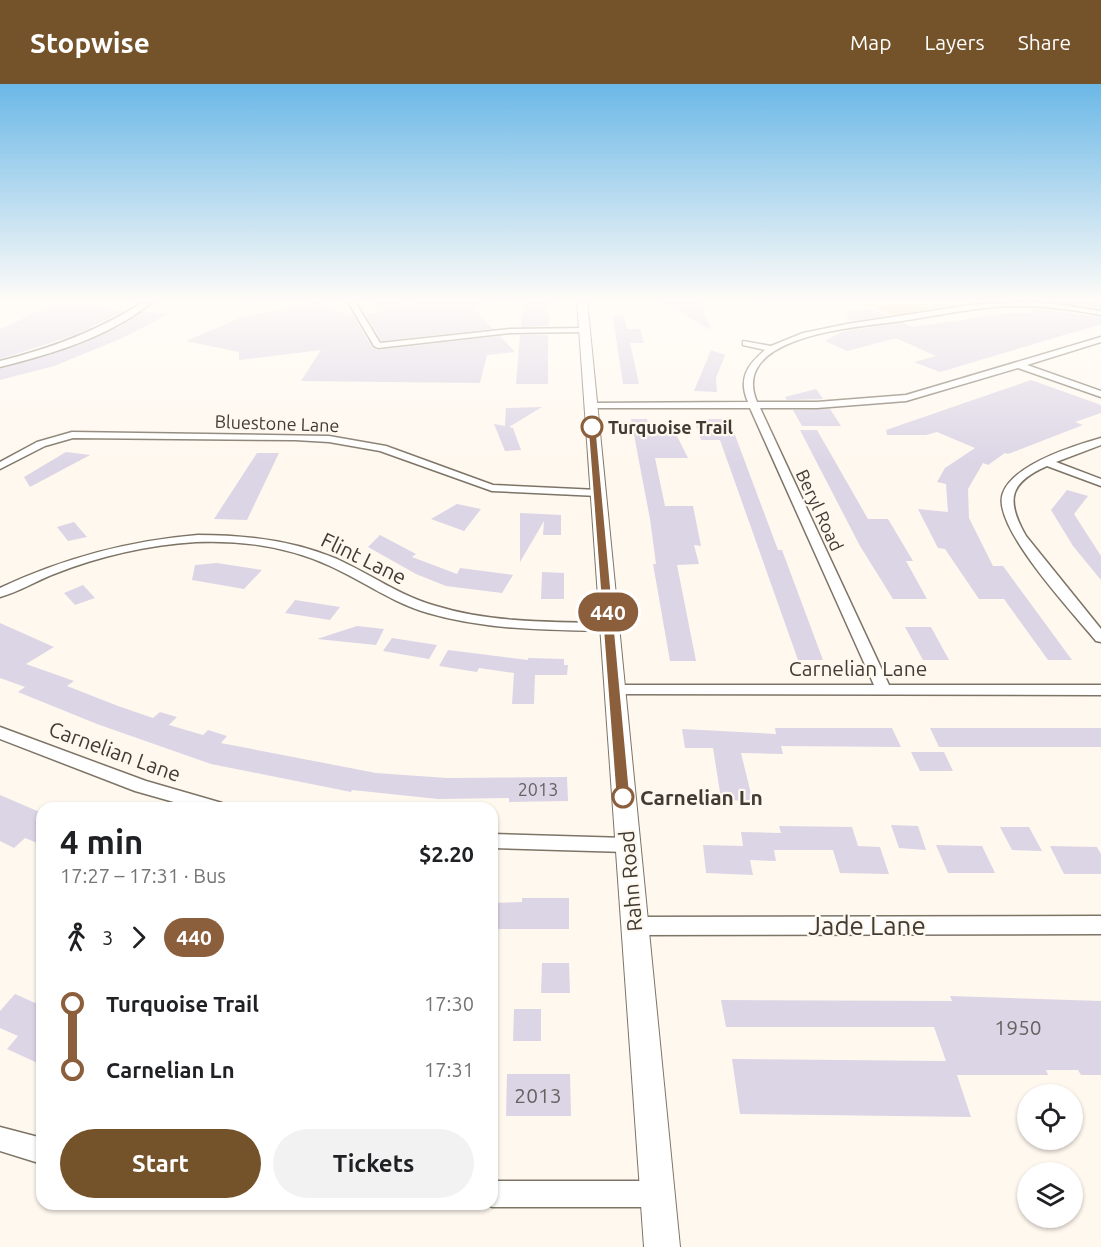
<!DOCTYPE html>
<meta charset="utf-8">
<style>
body{margin:0;font-family:Ubuntu,sans-serif;background:#f2f2f2;color:#202124;height:100vh;display:flex;flex-direction:column;font-size:22px;white-space:nowrap}
*{box-sizing:border-box;margin:0}
p{font-size:20px;color:#757577}
.icon{flex:none;width:33px;height:33px;fill:none;stroke:currentColor;stroke-width:2;stroke-linecap:round;stroke-linejoin:round}
.map{position:relative;flex:1;overflow:hidden}
.side{position:absolute;left:36px;top:718px;width:462px;height:408px;display:flex;flex-direction:column;background:#fff;border-radius:18px;box-shadow:0 2px 4px #0004}
.side>*{flex:none}
.badge{padding:0 12px;border-radius:20px;font-size:21px;line-height:39px}
.buttons{position:absolute;left:1017px;top:1000px;display:grid;gap:12px}
.buttons a{display:grid;place-items:center;width:66px;height:66px;border-radius:50%;background:#fff;box-shadow:0 2px 4px #0004;font-size:30px}
.map>.badge{position:absolute;translate:-50% -50%;box-shadow:0 0 0 3px #fff}
.legs{display:flex;align-items:center;gap:9px;height:66px;padding:0 24px;font-size:20px}
.legs p{margin-inline-start:auto}
.head{display:flex;align-items:center;justify-content:space-between;height:102px;padding:0 24px}
h1{font-size:33px;font-weight:700;line-height:45px}
.button{display:flex;gap:12px;margin-top:auto;padding:12px 24px}
.button a{flex:1;height:69px;border-radius:36px;background:#74522a;color:#fff;font-size:24px;font-weight:700;line-height:69px;text-align:center}
.button a+a{background:#f2f2f2;color:#202124}
ul{padding:0 24px;list-style:none}
li{display:flex;align-items:center;gap:21px;height:66px;font-size:22px}
li i{display:grid;place-items:center;width:9px;height:100%;margin:0 8px;background:currentColor}
li i::after{content:'';width:15px;height:15px;margin:-8px;border:4px solid;border-radius:50%;background:#fff}
li p{margin-inline-start:auto}
li:first-child i{background:linear-gradient(#0000 50%,currentColor 0)}
li:last-child i{background:linear-gradient(currentColor 50%,#0000 0)}
header{display:flex;align-items:center;gap:36px;box-sizing:border-box;height:84px;padding:0 30px;background:#74522a;color:#fff}
header strong{font-size:28px}
nav{display:flex;gap:33px;margin-inline-start:auto;font-size:21px}
.map>svg:first-child{display:block}
</style>
<header>
<strong>Stopwise</strong>
<nav><a>Map</a><a>Layers</a><a>Share</a></nav>
</header>
<div class="map">
<svg width="1101" height="1163" viewBox="0 0 1101 1163">
<rect width="100%" height="100%" fill="#fff8ef"/>
<!-- green -->
<polygon fill="#f5cd91" points="858,216 1030,216 1031,217 977,218 892,231"/>
<!-- building -->
<g fill="#dcd5e6">
<polygon points="372,216 397,216 404,225 417,216 487,216 475,226 493,245 381,257 365,230 380,228"/>
<polygon points="659,216 699,216 711,246"/>
<polygon points="1031,216 1101,216 1101,225 1056,218"/>
<polygon points="317,217 347,232 353,231 372,263 377,266 500,252 515,268 487,271 480,299 301,297 321,266 239,276 239,268 186,257 240,234"/>
<polygon points="523,217 549,217 549,242 521,243"/>
<polygon points="55,220 126,226 75,251 0,275 0,245"/>
<polygon points="869,224 887,232 850,237 845,227"/>
<polygon points="1029,224 1101,233 1101,240 940,288 914,278 936,272 896,254 847,267 825,257 842,248 859,245 903,239 913,243 1009,229 1033,229"/>
<polygon points="143,227 169,230 120,255 54,282 0,296 0,285 82,260 121,242"/>
<polygon points="623,231 627,245 640,245 644,259 630,259 639,300 623,300 613,233"/>
<polygon points="520,251 548,251 548,300 516,300"/>
<polygon points="711,266 725,271 716,294 717,308 694,307"/>
<polygon points="1031,296 1101,321 1101,329 1075,338 1083,341 1008,370 1005,369 988,381 983,379 968,405 969,434 993,482 1003,482 1072,576 1048,576 1004,515 979,515 945,465 938,464 918,425 948,428 946,400 937,398 945,384 975,364 937,348 926,351 887,351 886,346"/>
<polygon points="816,305 823,315 787,316 785,313"/>
<polygon points="542,323 509,343 513,344 521,366 505,367 494,340 505,342 506,324"/>
<polygon points="830,325 841,342 802,342 793,326"/>
<polygon points="631,335 647,335 650,345 674,346 688,374 655,374 665,422 693,422 701,462 694,461 699,480 677,481 696,577 670,577 653,480 656,480 650,435"/>
<polygon points="694,335 729,335 778,466 782,466 823,576 798,576 720,356 701,356"/>
<polygon points="800,346 817,346 868,435 888,435 913,477 906,477 927,515 893,515 860,462"/>
<polygon points="66,368 90,371 30,403 24,393"/>
<polygon points="257,369 279,369 247,436 214,435"/>
<polygon points="1067,406 1088,412 1074,430 1101,472 1101,496 1073,462 1051,426"/>
<polygon points="457,420 481,425 464,447 431,435"/>
<polygon points="520,429 561,431 561,451 543,451 544,437 520,478"/>
<polygon points="74,438 87,453 68,457 57,443"/>
<polygon points="380,451 416,470 412,473 457,490 460,484 513,491 502,509 446,502 416,490 368,463"/>
<polygon points="217,479 262,486 244,505 192,496 195,481"/>
<polygon points="542,488 564,489 564,515 541,515"/>
<polygon points="83,501 95,514 75,521 64,509"/>
<polygon points="295,516 340,523 330,536 285,529"/>
<polygon points="0,539 54,563 26,580 74,597 67,602 118,622 153,634 160,628 177,633 169,641 203,651 208,646 227,652 221,659 376,689 447,694 567,693 568,717 509,718 509,714 438,715 352,706 351,708 211,680 97,640 18,608 25,603 0,594"/>
<polygon points="357,542 384,545 376,561 317,555"/>
<polygon points="905,543 931,543 949,576 923,576"/>
<polygon points="392,554 437,561 429,575 383,567"/>
<polygon points="448,566 528,576 528,574 564,575 564,581 568,581 567,591 535,591 534,620 512,620 514,589 479,584 477,588 439,582"/>
<polygon points="775,644 892,644 901,663 781,662 783,670 741,669 753,718 721,715 713,664 685,664 682,645 776,650"/>
<polygon points="930,644 1101,644 1101,663 939,663"/>
<polygon points="911,668 944,668 953,687 920,687"/>
<polygon points="0,711 42,729 42,761 25,754 14,764 0,757"/>
<polygon points="891,741 918,742 926,766 899,764"/>
<polygon points="779,742 852,743 858,762 880,763 889,790 840,789 833,766 774,766 776,777 750,776 753,791 706,789 703,761 743,762 741,748 781,749"/>
<polygon points="1000,743 1029,743 1042,767 1012,766"/>
<polygon points="936,761 982,762 995,789 948,789"/>
<polygon points="1050,762 1097,763 1101,770 1101,790 1064,790"/>
<polygon points="522,814 569,814 569,845 492,845 492,819 522,818"/>
<polygon points="542,879 569,879 570,909 541,909"/>
<polygon points="15,910 42,922 42,981 7,965 18,952 0,944 0,927"/>
<polygon points="950,912 1101,917 1101,991 1081,991 1078,986 1046,986 1048,991 957,991 971,1033 740,1030 732,975 946,977 934,943 726,943 721,916 952,917"/>
<polygon points="514,925 541,925 541,957 513,957"/>
<polygon points="507,990 570,990 571,1032 506,1032"/>
</g>
<g fill="none" stroke-linecap="round" stroke-linejoin="round">
<!-- minor casing -->
<g stroke="#7d7466" stroke-width="3">
<g id="minor">
<path d="M146,216H154C113,252 52,270 0,283V277C52,264 101,246 146,216Z"/>
<polygon points="347,216 354,216 380,259 510,245 584,244 588,246 584,248 510,249 378,264 374,262"/>
<path d="M1021,218L1056,220L1101,227V231C1074,226 1047,222 1019,222C979,222 941,231 902,237C862,243 728,250 757,318H817L906,311L1101,253V258L1027,281L1101,307V313L1018,284L906,317L817,324H760L889,601H1101V611L610,610L607,606L610,602L615,601H874L750,324H591L586,321L588,319L748,318C738,295 747,281 765,266L743,261V257L771,262L803,249L847,240L970,221Z"/>
<polygon points="72,348 329,352 386,362 493,401 598,406 604,409 598,412 492,407 380,367 329,358 295,356 73,354 45,362 0,385 0,378 37,358"/>
<path d="M1101,354V361L1056,378L1101,395V402L1047,382C1008,399 1006,417 1026,452L1101,545V558L1096,557C1074,530 990,441 1003,409C1014,380 1073,362 1101,354Z"/>
<path d="M198,451C245,451 292,456 337,475C370,490 400,512 436,522C491,539 552,538 609,539L616,543L609,547C549,546 486,546 428,529C393,519 363,497 330,482C289,463 241,456 196,458C147,461 100,472 54,490C36,497 19,508 0,513V504C64,474 127,457 198,451Z"/>
<polygon points="0,643 146,697 222,719 225,724 195,724 135,707 0,655"/>
<polygon points="492,750 626,754 633,756 635,761 633,766 626,768 492,764"/>
<polygon points="1101,832 1101,850 633,851 626,848 623,842 626,836 633,833"/>
<polygon points="0,1043 42,1054 42,1080 0,1067"/>
<polygon points="492,1097 657,1097 666,1101 670,1110 666,1119 657,1123 492,1123 486,1120 492,1120"/>
</g>
</g>
<!-- tertiary casing -->
<g stroke="#7d7466" stroke-width="2">
<polygon id="tertiary" points="577,216 587,216 680,1163 644,1163"/>
</g>
<!-- minor -->
<use href="#minor" fill="#fff" fill-rule="evenodd"/>
<!-- tertiary -->
<use href="#tertiary" fill="#fff" fill-rule="evenodd"/>
</g>
<!-- sky -->
<linearGradient id="sky" x2="0" y2="1"><stop stop-color="#6bb8e7"/><stop offset="0.57" stop-color="#fffcf8"/><stop offset="1" stop-color="#fffcf8" stop-opacity="0"/></linearGradient>
<rect width="1101" height="379" fill="url(#sky)"/>
<!-- line-1 -->
<polygon fill="#8b5e3c" stroke="#fff" stroke-width="1.5" points="592,341 596,343 630,713 623,718 616,713 588,343"/>
<!-- markers -->
<g fill="#fff" stroke="#8b5e3c" stroke-width="3">
<circle cx="592" cy="343" r="10"/>
<circle cx="623" cy="713" r="10"/>
</g>
<g text-anchor="middle" dominant-baseline="central" stroke-width="4.5" stroke-linejoin="round" paint-order="stroke">
<!-- far-street labels -->
<g font-size="18" fill="#403c35" stroke="#fff8ef">
<text transform="translate(277 339) rotate(2)">Bluestone Lane</text>
<text transform="translate(820 426) rotate(65)">Beryl Road</text>
</g>
<!-- far-stop labels -->
<g font-size="18" font-weight="bold" fill="#403c35" stroke="#fff8ef" text-anchor="start">
<text x="608" y="343">Turquoise Trail</text>
</g>
<!-- number labels -->
<g font-size="18" fill="#676261">
<text x="538" y="705">2013</text>
</g>
<!-- street labels -->
<g font-size="21" fill="#403c35" stroke="#fff8ef">
<text transform="translate(364 474) rotate(26)">Flint Lane</text>
<text x="858" y="584">Carnelian Lane</text>
<text transform="translate(115 667) rotate(20)">Carnelian Lane</text>
<text transform="translate(630 797) rotate(-95)">Rahn Road</text>
</g>
<!-- stop labels -->
<g font-size="21" font-weight="bold" fill="#403c35" stroke="#fff8ef" text-anchor="start">
<text x="640" y="713">Carnelian Ln</text>
</g>
<!-- near-number labels -->
<g font-size="21" fill="#676261">
<text x="1018" y="943">1950</text>
<text x="538" y="1011">2013</text>
</g>
<!-- near-street labels -->
<g font-size="26" fill="#403c35" stroke="#fff8ef">
<text x="867" y="841">Jade Lane</text>
</g>
</g>
</svg>
<div class="buttons">
<a><svg class="icon" aria-label="locate" viewBox="0 0 24 24"><circle cx="12" cy="12" r="6"/><path d="M12 2v4M12 18v4M2 12h4M18 12h4"/></svg></a>
<a><svg class="icon" aria-label="layers" viewBox="0 0 24 24"><path d="M12 4l9 5-9 5-9-5zM3 14l9 5 9-5"/></svg></a>
</div>
<b class="badge" style="left:608px;top:528px;background:#8b5e3c;color:#fff">440</b>
<section class="side">
<div class="head"><div><h1>4 min</h1><p>17:27 – 17:31 · Bus</p></div><b>$2.20</b></div>
<div class="legs"><svg class="icon" aria-label="walk" viewBox="0 0 24 24"><circle cx="13" cy="4" r="2"/><path d="M13 8l-2 6 4 7M11 14l-3 7M7 12l3-4h3l4 4"/></svg>3<svg class="icon" aria-label="forward" viewBox="0 0 24 24"><path d="M9 5l7 7-7 7"/></svg><b class="badge" style="background:#8b5e3c;color:#fff">440</b></div>
<ul>
<li><i style="color:#8b5e3c"></i><b>Turquoise Trail</b><p>17:30</p></li>
<li><i style="color:#8b5e3c"></i><b>Carnelian Ln</b><p>17:31</p></li>
</ul>
<div class="button"><a>Start</a><a>Tickets</a></div>
</section>
</div>
